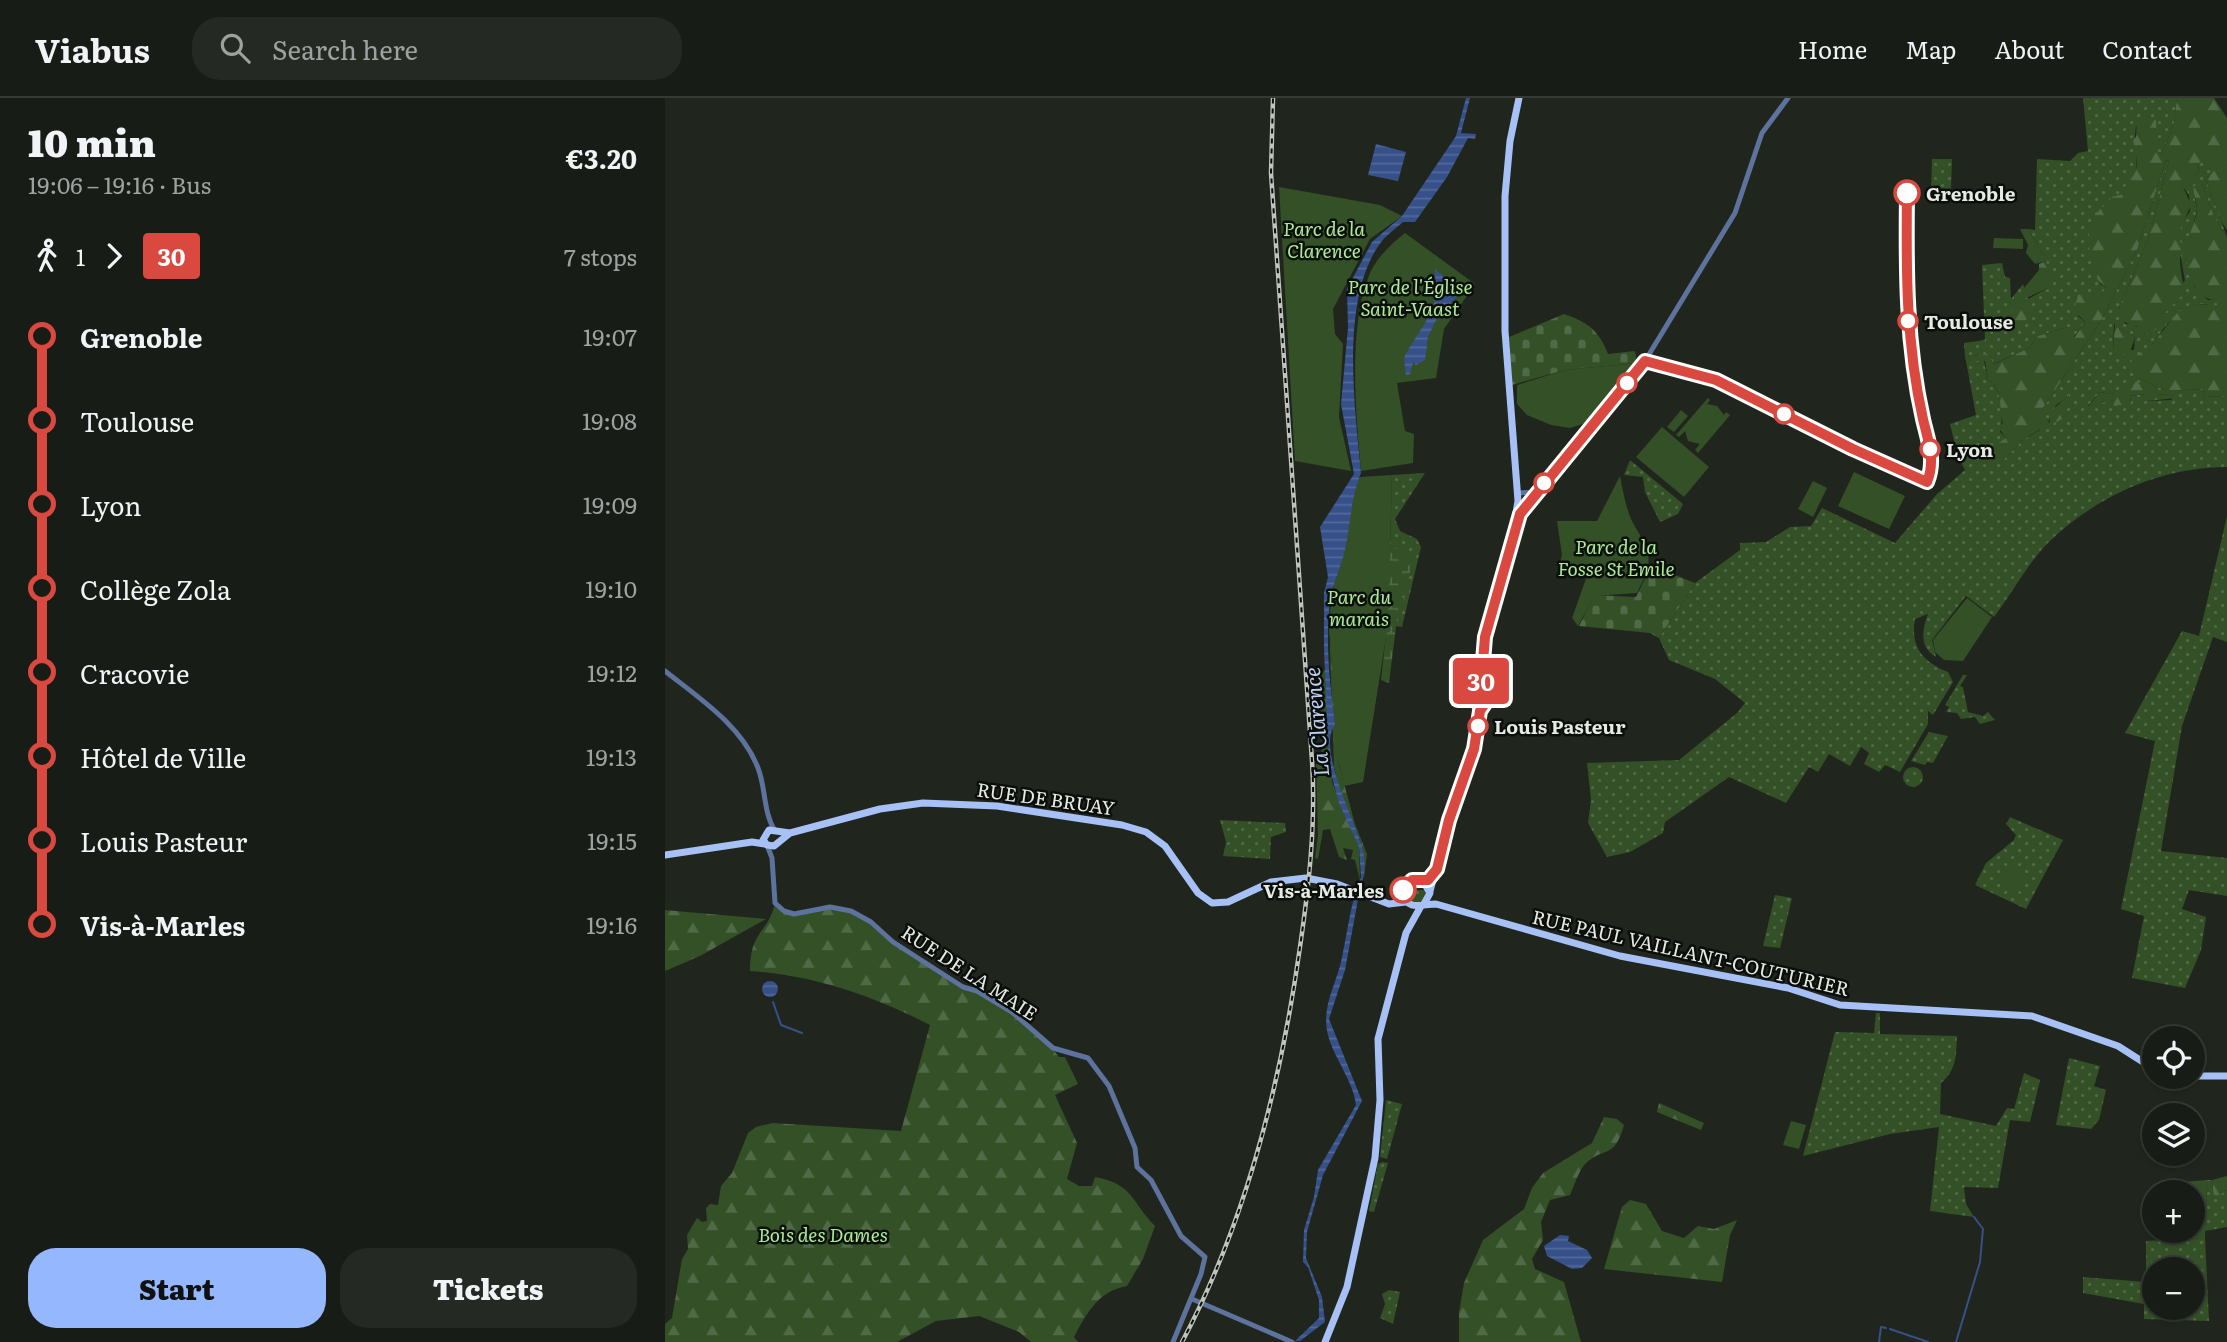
<!DOCTYPE html>
<meta charset="utf-8">
<style>
body{margin:0;font-family:Literata,serif;background:#252923;color:#f1f3f6;height:100vh;display:flex;flex-direction:column;font-size:26px;white-space:nowrap}
*{box-sizing:border-box;margin:0}
p{font-size:23px;color:#9fa1a1}
.icon{flex:none;width:38px;height:38px;fill:none;stroke:currentColor;stroke-width:2;stroke-linecap:round;stroke-linejoin:round}
.map{position:relative;flex:1;overflow:hidden}
.details{display:flex;flex-direction:column;background:#181c16;width:665px}
.details>*{flex:none}
.badge{padding:0 14px;border-radius:5px;font-size:24px;line-height:46px}
.fabs{position:absolute;left:1477px;top:928px;display:grid;gap:14px}
.fabs a{display:grid;place-items:center;width:63px;height:63px;border-radius:50%;background:#181c16;box-shadow:0 2px 5px #0004,0 0 0 2px #363a35;font-size:35px}
.map>.badge{position:absolute;translate:-50% -50%;box-shadow:0 0 0 4px #fff}
.legs{display:flex;align-items:center;gap:10px;height:77px;padding:0 28px;font-size:23px}
.legs p{margin-inline-start:auto}
.headline{display:flex;align-items:center;justify-content:space-between;height:119px;padding:0 28px}
h1{font-size:38px;font-weight:800;line-height:52px}
.cta{display:flex;gap:14px;margin-top:auto;padding:14px 28px}
.cta a{flex:1;height:80px;border-radius:28px;background:#94b7fd;color:#111;font-size:28px;font-weight:800;line-height:80px;text-align:center}
.cta a+a{background:#252923;color:#f1f3f6}
ul{padding:0 28px;list-style:none}
li{display:flex;align-items:center;gap:24px;height:84px;font-size:26px}
li i{display:grid;place-items:center;width:10px;height:100%;margin:0 9px;background:currentColor}
li i::after{content:'';width:18px;height:18px;margin:-9px;border:5px solid;border-radius:50%;background:#181c16}
li p{margin-inline-start:auto}
li:first-child i{background:linear-gradient(#0000 50%,currentColor 0)}
li:last-child i{background:linear-gradient(currentColor 50%,#0000 0)}
header{display:flex;align-items:center;gap:42px;box-sizing:border-box;height:98px;padding:0 35px;background:#181c16;border-bottom:2px solid #363a35}
header strong{font-size:33px}
nav{display:flex;gap:38px;margin-inline-start:auto;font-size:24px}
.search{width:490px;height:63px;background:#252923;display:flex;align-items:center;gap:18px;box-sizing:border-box;padding:0 24px;border-radius:28px;color:#9fa1a1;font-size:26px}
main{display:flex;flex:1;min-height:0}
.map>svg:first-child{display:block}
</style>
<header>
<strong>Viabus</strong>
<div class="search"><svg class="icon" aria-label="search" viewBox="0 0 24 24"><circle cx="10" cy="10" r="6"/><path d="M15 15l6 6"/></svg>Search here</div>
<nav><a>Home</a><a>Map</a><a>About</a><a>Contact</a></nav>
</header>
<main>
<section class="details">
<div class="headline"><div><h1>10 min</h1><p>19:06 – 19:16 · Bus</p></div><b>€3.20</b></div>
<div class="legs"><svg class="icon" aria-label="walk" viewBox="0 0 24 24"><circle cx="13" cy="4" r="2"/><path d="M13 8l-2 6 4 7M11 14l-3 7M7 12l3-4h3l4 4"/></svg>1<svg class="icon" aria-label="forward" viewBox="0 0 24 24"><path d="M9 5l7 7-7 7"/></svg><b class="badge" style="background:#da493f;color:#fff">30</b><p>7 stops</p></div>
<ul>
<li><i style="color:#da493f"></i><b>Grenoble</b><p>19:07</p></li>
<li><i style="color:#da493f"></i><span>Toulouse</span><p>19:08</p></li>
<li><i style="color:#da493f"></i><span>Lyon</span><p>19:09</p></li>
<li><i style="color:#da493f"></i><span>Collège Zola</span><p>19:10</p></li>
<li><i style="color:#da493f"></i><span>Cracovie</span><p>19:12</p></li>
<li><i style="color:#da493f"></i><span>Hôtel de Ville</span><p>19:13</p></li>
<li><i style="color:#da493f"></i><span>Louis Pasteur</span><p>19:15</p></li>
<li><i style="color:#da493f"></i><b>Vis-à-Marles</b><p>19:16</p></li>
</ul>
<div class="cta"><a>Start</a><a>Tickets</a></div>
</section>
<div class="map">
<svg width="1562" height="1244" viewBox="0 0 1562 1244">
<defs>
<pattern id="grass-dots" width="8" height="8" patternUnits="userSpaceOnUse" patternTransform="scale(1.75)"><rect width="8" height="8" fill="#335027"/><path d="M2 2h.1M6 6h.1" fill="none" stroke="#506946" stroke-width="1.8" stroke-linecap="round"/></pattern>
<pattern id="forest-firs" width="22" height="20" patternUnits="userSpaceOnUse" patternTransform="scale(1.75)"><rect width="22" height="20" fill="#335027"/><path d="M5 1l3.5 6h-7zM16 11l3.5 6h-7z" fill="#506946"/></pattern>
<pattern id="wetland-marsh" width="20" height="14" patternUnits="userSpaceOnUse" patternTransform="scale(1.75)"><rect width="20" height="14" fill="#335027"/><path d="M1 5h8M5 5V1M11 12h8M15 12V8" fill="none" stroke="#506946"/></pattern>
<pattern id="cemetery-stones" width="16" height="16" patternUnits="userSpaceOnUse" patternTransform="scale(1.75)"><rect width="16" height="16" fill="#335027"/><path d="M2 7V4a2 2 0 0 1 4 0v3zM10 15v-3a2 2 0 0 1 4 0v3z" fill="#506946"/></pattern>
<pattern id="water-rules" width="6" height="5" patternUnits="userSpaceOnUse" patternTransform="scale(1.75)"><rect width="6" height="5" fill="#365089"/><path d="M0 2.5h6" fill="none" stroke="#53699a"/></pattern>
</defs>
<rect width="100%" height="100%" fill="#20261d"/>
<!-- grass -->
<g fill="url(#grass-dots)" fill-rule="evenodd">
<polygon points="1418,0 1512,0 1509,25 1497,55 1492,55 1471,28 1469,47 1472,53 1471,73 1458,96 1435,186 1441,189 1436,198 1413,218 1420,224 1408,240 1403,229 1373,238 1364,250 1328,266 1323,256 1300,259 1299,245 1320,242 1317,167 1337,165 1340,179 1345,180 1346,201 1358,186 1363,201 1383,190 1381,163 1370,166 1378,156 1363,131 1370,132 1372,61 1405,63 1413,55 1423,53"/>
<polygon points="1267,61 1287,61 1286,92 1266,93"/>
<path d="M1501,62L1504,63L1484,139L1454,210L1460,226L1467,225L1480,236L1499,223V216L1520,182C1518,173 1512,138 1513,132C1515,125 1522,119 1525,113L1524,97L1516,86L1534,74L1533,67L1536,63L1550,67L1552,71L1541,81L1562,139L1550,121L1537,86L1528,90L1532,111L1521,161L1529,188L1543,202H1562V208C1552,210 1538,204 1529,207C1502,216 1481,254 1471,279L1502,293L1538,291L1540,299L1562,298V369C1497,369 1434,397 1387,441C1366,460 1347,495 1329,519L1301,498L1267,542L1271,559C1254,549 1257,532 1263,516L1250,521C1245,549 1258,564 1283,574L1288,584L1268,617L1263,613V626L1235,674L1220,667L1214,674L1199,666L1204,655L1196,649L1185,668L1164,656L1153,674L1144,669L1121,705L1064,679L1000,724L998,735L965,754L942,759L923,725L926,702L922,665L1014,662L1072,615L1080,605L1050,581L1004,562L994,540L1030,485L1075,452V445L1101,444L1125,429L1146,428L1157,410L1230,445L1272,396L1300,372L1293,359L1285,326L1311,317L1301,263H1319L1323,282C1337,290 1339,319 1335,334L1341,340L1338,344L1336,364L1359,341L1375,332L1378,310L1436,223L1472,152ZM1449,226L1470,239L1469,252L1448,253ZM1470,284L1492,297L1510,296L1506,302L1483,303L1481,296L1465,298L1466,304L1448,302L1423,308L1435,294L1446,296ZM1404,298L1399,313L1383,325L1391,307Z"/>
<polygon points="965,362 1018,406 1013,416 995,424 980,394 978,379 959,377"/>
<polygon points="760,375 730,421 735,433 752,441 756,449 737,529 723,527 727,377"/>
<polygon points="1562,418 1562,544 1548,539 1517,628 1496,753 1562,760 1562,798 1524,792 1517,811 1541,819 1536,852 1520,890 1467,880 1479,818 1456,811 1490,643 1460,635 1517,533 1534,538"/>
<polygon points="1298,577 1302,577 1295,588 1298,589 1303,614 1318,618 1323,614 1330,622 1315,626 1310,619 1296,621 1292,615 1281,614 1284,609 1280,607"/>
<polygon points="1264,634 1283,638 1268,665 1262,664 1260,667 1246,663"/>
<circle cx="1248" cy="679" r="10"/>
<polygon points="1345,719 1398,742 1361,811 1310,787 1321,765 1349,742 1351,737 1341,726"/>
<polygon points="555,722 620,725 621,734 606,739 605,761 558,758 561,744"/>
<polygon points="755,784 752,792 762,792 757,804 751,805 742,801 741,791"/>
<polygon points="1110,797 1127,800 1115,850 1098,848"/>
<path d="M1211,915H1215V936L1292,938C1291,958 1292,971 1276,985L1275,1016L1331,1028L1342,1010L1349,1011L1359,975L1375,982L1365,1024L1345,1022L1333,1090L1299,1089L1301,1106L1309,1119L1265,1113L1274,1029L1225,1036L1138,1058L1170,934L1209,935Z"/>
<polygon points="1404,960 1435,968 1429,988 1441,992 1434,1022 1426,1031 1391,1027"/>
<polygon points="721,1002 737,1006 722,1061 715,1059"/>
<polygon points="717,1064 723,1065 709,1114 704,1113 713,1066"/>
<polygon points="1542,1082 1547,1082 1549,1100 1562,1092 1562,1129 1540,1133"/>
<path d="M1540,1140L1544,1223L1479,1221V1206L1418,1195V1179L1481,1184V1143ZM1489,1171H1528V1209H1489Z"/>
<polygon points="724,1192 735,1194 728,1226 715,1220 720,1206 717,1196"/>
</g>
<!-- forest -->
<g fill="url(#forest-firs)">
<path d="M1512,0H1549L1562,20V132L1556,123L1541,81L1552,70L1536,64L1533,67L1534,74L1517,86L1526,107L1513,136C1518,146 1515,153 1515,164C1518,201 1528,187 1499,216V223L1487,235H1475L1470,231L1472,228L1456,223L1454,210L1484,139L1504,63L1501,62L1472,152L1436,223L1378,310L1379,329L1359,341L1336,364L1323,352L1341,340L1333,329L1338,325C1334,310 1338,291 1323,282L1320,263H1301L1300,259L1323,256L1329,266L1364,250L1373,238L1403,229L1409,240L1420,224L1409,212L1413,197L1426,195L1436,198L1441,189C1422,177 1423,146 1425,126L1430,125L1429,118L1447,99L1458,96C1459,85 1468,80 1471,71C1474,60 1469,51 1468,41L1471,39L1472,21L1491,22L1492,54L1497,55L1509,25Z"/>
<path d="M1531,86H1537L1550,121L1562,139V202C1530,209 1517,171 1522,144C1525,134 1531,123 1532,112C1532,105 1529,97 1528,90Z"/>
<polygon points="1355,131 1363,131 1378,156 1370,166 1361,155 1363,147"/>
<polygon points="1381,163 1386,176 1383,190 1359,201 1355,195 1374,172 1374,166"/>
<polygon points="1353,202 1358,203 1359,212 1370,213 1372,218 1348,226 1346,209"/>
<polygon points="1530,206 1562,208 1562,298 1540,299 1538,291 1502,293 1471,279 1466,261 1487,246 1513,214"/>
<polygon points="1450,226 1470,239 1464,258 1448,253"/>
<polygon points="1470,283 1493,294 1492,297 1510,296 1512,300 1482,303 1481,296 1465,298 1466,305 1449,308 1448,302 1423,309 1435,294 1446,296"/>
<polygon points="1404,297 1399,320 1385,327 1385,314"/>
<polygon points="664,520 674,667 690,726 702,756 699,779 695,742 677,701 669,669"/>
<polygon points="660,572 667,684 694,749 695,782 690,762 686,761 688,752 678,750 682,762 674,759 665,731 658,732 653,761 650,760 653,737 651,667 656,660 657,649 652,578"/>
<path d="M110,805C128,822 142,810 164,809C171,809 179,812 186,813L298,888C333,900 372,929 394,959H400L413,986L390,997L412,1045L402,1081L414,1088H427L430,1079C469,1086 466,1104 490,1128L478,1161L462,1188C433,1193 422,1215 409,1239L413,1244H366L354,1234L314,1218L271,1223L232,1244H0V1226L7,1220L17,1161L23,1151L22,1137L32,1120L37,1124L42,1123L41,1110L45,1106L53,1107L56,1088L67,1075L83,1035L91,1029L108,1025L236,1033L265,927C209,898 149,877 85,873C85,832 103,836 110,805Z"/>
<polygon points="0,812 101,821 35,858 0,873"/>
<polygon points="994,1005 1039,1025 1036,1032 992,1014"/>
<path d="M939,1019L952,1021L959,1027C949,1062 940,1048 921,1065C914,1072 909,1088 905,1097L885,1102L876,1124L878,1142L867,1161L870,1171L899,1184L916,1244H794V1214L799,1185L818,1142L859,1111L867,1090L878,1075L927,1045Z"/>
<polygon points="1562,1078 1562,1092 1549,1101 1547,1082"/>
<polygon points="1542,1082 1540,1140 1519,1141 1519,1132 1528,1132 1528,1094 1518,1094 1518,1084"/>
<polygon points="965,1102 981,1106 997,1133 1019,1140 1033,1128 1049,1131 1072,1122 1065,1137 1057,1184 939,1171 957,1109"/>
</g>
<!-- wetland -->
<polygon fill="url(#wetland-marsh)" points="723,449 744,453 748,460 736,516 732,521 724,585 716,582 722,527"/>
<!-- cemetery -->
<g fill="url(#cemetery-stones)">
<path d="M899,216C922,224 934,232 943,256L970,253L972,265L900,272L847,287L844,239Z"/>
<polygon points="1000,473 1030,485 994,540 985,535 914,528 929,497 971,499 983,474"/>
</g>
<!-- park -->
<g fill="#335027">
<polygon points="614,89 715,107 737,118 705,141 668,211 670,236 678,246 674,319 686,373 630,363"/>
<path d="M740,135L810,186L779,231L771,280L732,285L740,333L749,336L748,365L696,373C691,318 683,232 703,180C709,162 725,147 740,135Z"/>
<polygon points="1329,140 1358,141 1358,151 1328,150"/>
<polygon points="972,265 921,325 905,330 886,327 862,317 852,306 852,287 900,272"/>
<polygon points="1043,300 1045,302 1042,306 1052,308 1059,317 1061,314 1065,317 1033,355 1030,352 1035,346 1023,343 1020,333 1014,339 1011,337"/>
<polygon points="1016,312 1023,318 1009,334 1002,329"/>
<polygon points="997,329 1044,369 1019,399 971,359"/>
<polygon points="1189,374 1240,398 1224,431 1173,408"/>
<polygon points="727,377 723,527 698,684 679,688 672,656 664,520 669,486 681,448 689,387 695,379"/>
<path d="M955,378C958,393 961,412 968,425C987,458 989,460 972,495L929,498L913,528L907,520L923,475L893,473L897,457L892,423H932Z"/>
<polygon points="1148,383 1162,390 1148,419 1133,411"/>
<polygon points="1302,500 1327,519 1298,563 1279,562 1270,554 1268,542"/>
<polygon points="1339,767 1361,780 1353,795 1331,782"/>
<polygon points="1126,1023 1141,1027 1134,1051 1118,1047"/>
</g>
<!-- water -->
<g fill="url(#water-rules)">
<path d="M801,0H805L796,35L811,36L810,41L803,40L782,79L750,124H738C730,131 720,138 714,147C675,203 690,311 696,375C686,400 686,421 681,448C677,467 668,484 665,504C660,545 665,586 670,627C652,649 688,719 695,743C701,759 701,775 695,791L691,790L696,779L694,749L674,705L664,668L659,551V495L663,479L655,429L689,376L676,306L683,230L682,191L707,144L737,118L791,38Z"/>
<polygon points="711,46 741,54 733,83 703,77"/>
<path d="M770,171L796,193L770,224L763,239L760,262L751,267L748,264L745,276L741,277L739,260C749,239 766,222 771,198C774,189 769,181 770,171Z"/>
<path d="M690,795L694,796L680,872L664,921L697,1003L658,1077L642,1134L641,1160L657,1199L660,1224L635,1243H630L654,1220V1202L643,1169L638,1164L639,1132L649,1099L653,1072L691,1007C688,982 669,961 663,937C656,910 670,889 676,864C681,841 684,818 690,795Z"/>
<circle cx="105" cy="891" r="8"/>
<polygon points="895,1137 904,1138 903,1143 922,1152 927,1160 917,1170 907,1171 882,1158 879,1148"/>
</g>
<g fill="none" stroke-linecap="round" stroke-linejoin="round">
<!-- stream -->
<g stroke="#365089" stroke-width="2">
<polyline points="108,904 116,927 137,935"/>
<polyline points="1225,1231 1263,1244"/>
<polyline points="1214,1244 1216,1229 1221,1230"/>
<polyline points="1291,1244 1315,1164 1318,1131 1309,1119"/>
</g>
<!-- minor -->
<g stroke="#5d729c" stroke-width="5">
<polyline points="853,395 870,394"/>
<polyline points="851,425 873,392 980,263 1070,115 1097,35 1123,0"/>
<path d="M0,573C34,600 77,628 93,670C101,690 98,714 110,733"/>
<polyline points="102,747 107,760 110,805 119,813 129,816 165,809 186,813 206,824 228,844 298,889 312,893 347,914 388,950 423,960 444,988 470,1050 472,1069 486,1082 516,1138 540,1159 536,1176 508,1244"/>
<polyline points="527,1201 627,1244"/>
</g>
<!-- major -->
<g stroke="#a7c1f6" stroke-width="7">
<polyline points="812,596 820,539 842,467 853,403 840,233 840,98 845,43 854,0"/>
<polyline points="125,735 109,748 102,747 98,742 104,732 125,735 215,711 258,705 332,708 457,727 481,734 500,748 533,795 547,805 563,804 606,784 641,780 672,786 724,806 741,804"/>
<polyline points="0,757 87,744 100,746"/>
<polyline points="765,793 784,722 809,651 815,613 821,604 820,598 814,596 807,602 814,619"/>
<path d="M738,795C742,814 757,806 771,806L955,858L1123,890L1175,907L1367,918L1453,948L1489,971"/>
<polyline points="737,796 745,783 758,783 765,795 759,806"/>
<polyline points="1527,978 1562,978"/>
<polyline points="660,1244 682,1189 710,1060 715,1002 713,941 741,835 756,808"/>
</g>
<!-- rail casing -->
<g stroke="#bfc5be" stroke-width="4.5">
<path id="rail" d="M517,1244C582,1122 616,984 635,849C644,787 651,725 647,663L606,75L608,0"/>
</g>
<!-- rail -->
<use href="#rail" stroke="#0b0e0a" stroke-width="2" stroke-dasharray="5" stroke-linecap="butt"/>
</g>
<g fill="none" stroke-linecap="round" stroke-linejoin="round">
<!-- line-1 casing -->
<g stroke="#fff" stroke-width="16">
<path id="line-1" d="M738,792L747,782H763L772,771L784,722L809,651L815,613L821,604L816,587L820,539L855,416L980,263L1051,282L1188,351L1262,384C1271,362 1263,343 1258,321C1241,246 1241,172 1242,95"/>
</g>
<!-- line-1 -->
<use href="#line-1" stroke="#da493f" stroke-width="10"/>
</g>
<!-- markers -->
<g fill="#fff" stroke="#da493f" stroke-width="3.5">
<circle cx="1242" cy="95" r="12"/>
<circle cx="1243" cy="223" r="9"/>
<circle cx="962" cy="285" r="9"/>
<circle cx="1119" cy="316" r="9"/>
<circle cx="1265" cy="351" r="9"/>
<circle cx="879" cy="385" r="9"/>
<circle cx="813" cy="628" r="9"/>
<circle cx="738" cy="792" r="12"/>
</g>
<g text-anchor="middle" dominant-baseline="central" stroke-width="5" stroke-linejoin="round" paint-order="stroke">
<!-- stop labels -->
<g font-size="19" font-weight="bold" fill="#e5eae4" stroke="#0b0e0a" text-anchor="start">
<text x="1261" y="95">Grenoble</text>
<text x="1259" y="223">Toulouse</text>
<text x="1281" y="351">Lyon</text>
<text x="829" y="628">Louis Pasteur</text>
<text x="719" y="792" text-anchor="end">Vis-à-Marles</text>
</g>
<!-- park labels -->
<g font-size="19" font-style="italic" fill="#adeb96" stroke="#0b0e0a">
<text x="659" y="130">Parc de la<tspan x="659" dy="22">Clarence</tspan></text>
<text x="745" y="188">Parc de l'Église<tspan x="745" dy="22">Saint-Vaast</tspan></text>
<text x="951" y="448">Parc de la<tspan x="951" dy="22">Fosse St Emile</tspan></text>
<text x="694" y="498">Parc du<tspan x="694" dy="22">marais</tspan></text>
<text x="158" y="1136">Bois des Dames</text>
</g>
<!-- street labels -->
<g font-size="19" fill="#e5eae4" stroke="#0b0e0a">
<text transform="translate(381 700) rotate(8)">RUE DE BRUAY</text>
<text transform="translate(1026 854) rotate(13)">RUE PAUL VAILLANT-COUTURIER</text>
<text transform="translate(305 874) rotate(33)">RUE DE LA MAIE</text>
</g>
<!-- water labels -->
<g font-size="21" font-style="italic" fill="#becff2" stroke="#0b0e0a">
<text transform="translate(650 624) rotate(-95)">La Clarence</text>
</g>
</g>
</svg>
<div class="fabs">
<a><svg class="icon" aria-label="locate" viewBox="0 0 24 24"><circle cx="12" cy="12" r="6"/><path d="M12 2v4M12 18v4M2 12h4M18 12h4"/></svg></a>
<a><svg class="icon" aria-label="layers" viewBox="0 0 24 24"><path d="M12 4l9 5-9 5-9-5zM3 14l9 5 9-5"/></svg></a>
<a>+</a>
<a>−</a>
</div>
<b class="badge" style="left:816px;top:583px;background:#da493f;color:#fff">30</b>
</div>
</main>
